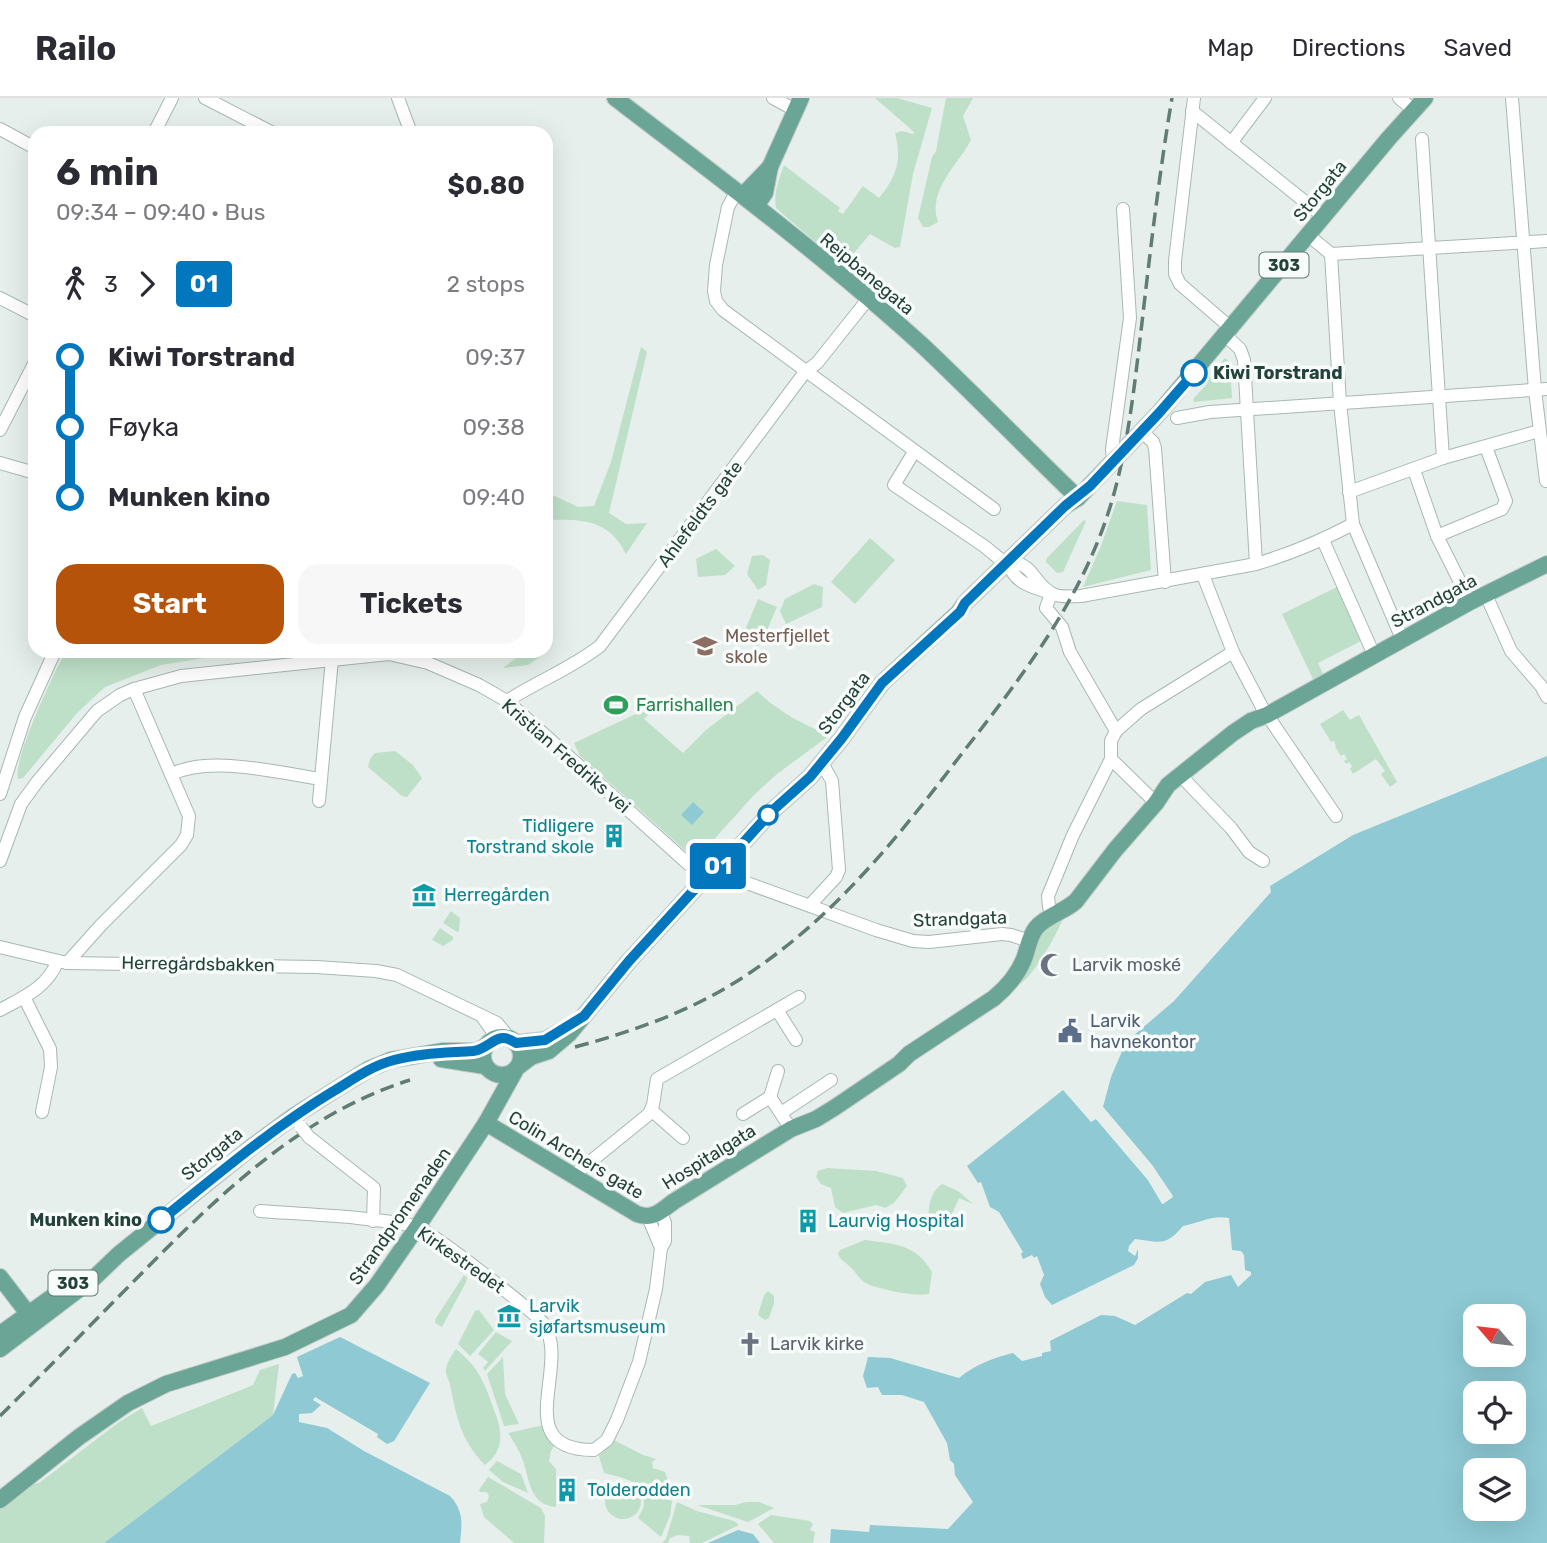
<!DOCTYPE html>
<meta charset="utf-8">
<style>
body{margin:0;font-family:Rubik,sans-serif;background:#f7f7f7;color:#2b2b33;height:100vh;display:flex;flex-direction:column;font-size:26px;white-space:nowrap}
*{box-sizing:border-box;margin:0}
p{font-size:23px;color:#7c7c81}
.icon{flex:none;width:38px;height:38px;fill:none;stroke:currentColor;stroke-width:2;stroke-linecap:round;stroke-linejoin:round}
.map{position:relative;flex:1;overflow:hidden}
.panel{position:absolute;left:28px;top:28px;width:525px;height:532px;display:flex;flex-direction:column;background:#fff;border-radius:21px;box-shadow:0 7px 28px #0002}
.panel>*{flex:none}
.badge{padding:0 14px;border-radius:5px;font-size:24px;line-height:46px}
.needle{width:46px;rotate:298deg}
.controls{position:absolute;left:1463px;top:1206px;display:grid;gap:14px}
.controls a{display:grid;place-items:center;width:63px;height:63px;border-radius:14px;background:#fff;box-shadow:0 7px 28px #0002;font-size:35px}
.map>.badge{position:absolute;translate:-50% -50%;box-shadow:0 0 0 4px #fff}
.legs{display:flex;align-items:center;gap:10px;height:77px;padding:0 28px;font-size:23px}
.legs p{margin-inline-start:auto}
.headline{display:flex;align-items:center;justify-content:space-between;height:119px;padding:0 28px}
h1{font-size:38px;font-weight:700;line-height:52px}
.button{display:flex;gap:14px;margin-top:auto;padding:14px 28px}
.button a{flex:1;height:80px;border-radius:21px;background:#b45309;color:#fff;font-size:28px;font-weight:700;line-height:80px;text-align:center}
.button a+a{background:#f7f7f7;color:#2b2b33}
ul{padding:0 28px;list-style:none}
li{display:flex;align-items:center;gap:24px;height:70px;font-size:26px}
li i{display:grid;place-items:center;width:10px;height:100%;margin:0 9px;background:currentColor}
li i::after{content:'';width:18px;height:18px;margin:-9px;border:5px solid;border-radius:50%;background:#fff}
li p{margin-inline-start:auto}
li:first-child i{background:linear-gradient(#0000 50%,currentColor 0)}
li:last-child i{background:linear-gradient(currentColor 50%,#0000 0)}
header{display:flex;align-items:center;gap:42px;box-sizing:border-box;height:98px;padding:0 35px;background:#fff;border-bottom:2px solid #e1e1e2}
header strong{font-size:33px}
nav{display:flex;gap:38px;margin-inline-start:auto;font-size:24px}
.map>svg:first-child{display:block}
</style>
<header>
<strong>Railo</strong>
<nav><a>Map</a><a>Directions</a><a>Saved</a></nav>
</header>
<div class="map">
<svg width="1547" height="1445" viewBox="0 0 1547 1445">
<rect width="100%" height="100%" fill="#e6efeb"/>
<!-- green -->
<g fill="#bfe0c8">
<path d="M875,0H897L932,10L913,76L900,149L895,150L870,136L843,168L776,110C773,96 779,81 784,67L840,110L838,113L843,116L863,88L879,100C897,78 902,62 895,35L902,33L913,36L914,34Z"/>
<path d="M946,0H973L963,18L971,42C958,67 927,92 938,124L929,129H923L918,120L932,59L936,53Z"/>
<path d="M641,249L647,254L609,415L626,426L647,425L626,456C609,421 582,421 546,422V394L578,409L594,408L611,364Z"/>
<polygon points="1225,260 1230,264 1232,300 1194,304 1193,301 1207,286 1212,275 1215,278 1221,271 1218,268"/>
<polygon points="1117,403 1147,407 1151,472 1083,489 1101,448"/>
<polygon points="1084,422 1086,423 1063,474 1057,475 1046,464 1047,460"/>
<polygon points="870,440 895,462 855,506 831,484"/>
<polygon points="716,451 735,468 725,477 698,479 696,461"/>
<polygon points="763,457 770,462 766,487 758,492 747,476 752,458"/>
<polygon points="814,486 823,489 822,509 786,526 780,513 785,501"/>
<polygon points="1339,488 1363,542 1318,565 1324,578 1314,583 1282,516"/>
<polygon points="758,501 777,509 762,544 757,548 741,542"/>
<path d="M66,553H237L235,555L161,567L105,589L77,615L23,680L18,681C13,660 54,575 66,553Z"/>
<polygon points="518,553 544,553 543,557 528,567 503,570 520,557"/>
<path d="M757,593C776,612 805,628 830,637L777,676L754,697L699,758L689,756L580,658L574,645L642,613L648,617L644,621L683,655L706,632Z"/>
<polygon points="1343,612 1350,622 1359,617 1397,684 1390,689 1381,676 1385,673 1376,661 1353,676 1350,671 1352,668 1349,664 1346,666 1344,663 1347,661 1344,656 1341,658 1335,649 1336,648 1334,643 1331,644 1320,626"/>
<polygon points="395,653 413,667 422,680 407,699 402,698 368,669 370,661 375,655"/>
<polygon points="451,813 460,820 459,833 457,834 443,825"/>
<path d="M1063,821C1056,837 1030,887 1013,889L1043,831Z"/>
<polygon points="440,830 453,839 453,842 443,848 432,842"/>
<polygon points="827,1070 876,1073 903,1080 907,1088 894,1105 885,1110 876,1107 843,1115 835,1109 831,1090 821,1086 816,1079 818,1073"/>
<path d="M942,1086L958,1093L973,1106L959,1100L953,1114L942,1126H934L929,1121C928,1107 930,1095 942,1086Z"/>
<path d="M865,1142C895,1146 916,1146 932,1174L929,1196C917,1199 874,1191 864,1184C858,1180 855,1172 849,1168C844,1163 841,1163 838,1156L840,1152Z"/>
<polygon points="464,1177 467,1180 466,1184 442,1229 435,1225 436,1220"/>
<polygon points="768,1193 774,1198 774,1205 769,1220 765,1222 758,1217 764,1197"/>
<polygon points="479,1212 494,1232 470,1258 458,1246 475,1213"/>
<polygon points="496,1234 512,1243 485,1273 483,1270 488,1264 478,1256"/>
<path d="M456,1251C482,1272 485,1288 496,1317C503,1338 503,1353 485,1367C460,1341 457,1320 450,1287C449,1281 445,1277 446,1271C447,1264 452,1257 456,1251Z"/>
<polygon points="503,1259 505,1296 519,1326 504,1328 487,1276"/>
<polygon points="279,1266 273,1317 104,1445 0,1445 0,1408 30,1387 39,1385 119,1324 142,1310 151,1328 246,1290 253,1287 260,1272"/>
<path d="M544,1327L554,1348L551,1353L549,1363L556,1371V1409C531,1407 530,1385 524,1366C521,1355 514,1344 508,1335Z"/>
<path d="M614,1342L643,1357L656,1361L652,1364L653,1370L665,1374L674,1398C650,1392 629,1380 604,1375L599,1358Z"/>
<polygon points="497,1363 521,1376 528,1395 503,1384 489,1372"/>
<polygon points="488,1379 541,1410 545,1418 544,1445 514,1445 484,1419 480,1406 487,1404 489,1398 487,1394 480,1394 479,1392"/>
<circle cx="623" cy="1403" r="18"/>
<polygon points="643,1394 672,1403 670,1418 661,1439 638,1420 644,1408"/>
<polygon points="677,1404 697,1413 734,1423 739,1427 702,1445 690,1445 689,1438 678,1437 670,1440 668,1445 662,1445 666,1441"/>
<polygon points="746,1404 759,1404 774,1410 748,1424 697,1407 735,1407"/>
<polygon points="771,1417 810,1423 813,1426 810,1432 815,1434 813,1445 774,1445 758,1426"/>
</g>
<!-- water -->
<g fill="#8ec9d4" fill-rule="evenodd">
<path d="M1547,658V1445H830L831,1431L869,1434L870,1427L948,1431L973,1404L955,1377L954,1366L950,1362L947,1345L924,1304L902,1297H882L878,1289L867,1290L863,1278L868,1259L890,1260L959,1280C976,1266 993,1260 1013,1255L1022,1263L1042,1258V1255L1051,1253L1050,1243L1101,1217L1115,1218L1135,1227L1187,1195L1191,1196L1205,1184L1231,1177L1238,1189L1251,1177V1174L1245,1172L1244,1157L1241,1153L1232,1152L1229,1120C1211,1117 1200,1125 1183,1128C1165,1149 1161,1144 1135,1141L1129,1148L1128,1153L1135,1158L1138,1151V1160L1134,1167L1052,1207L1045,1199L1040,1186L1044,1177L1037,1158L1034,1160L1032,1157L1023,1161L1021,1156L1023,1154L999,1114L990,1109L981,1084L978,1085L967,1068L1063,992L1091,1024L1096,1021L1148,1082L1162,1106L1173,1098L1152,1067L1103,1009L1111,979L1126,944L1174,903L1271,794L1270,788L1353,737ZM1475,1218H1514V1256H1475ZM1475,1295H1514V1334H1475ZM1475,1372H1514V1410H1475Z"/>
<polygon points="693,704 704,714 692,727 681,717"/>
<path d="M340,1239L430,1285L394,1343L387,1346L377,1339L378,1336L315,1299L313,1302L321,1307L312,1315L299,1316V1324L327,1330L364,1353L450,1398C464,1413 462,1426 460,1445H104L273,1317L292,1276L295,1275L298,1280L303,1278L297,1259Z"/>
<polygon points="738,1432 753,1436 760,1445 708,1445"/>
</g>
<!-- pier -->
<polygon fill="#e6efeb" points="1103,1009 1152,1067 1173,1099 1163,1106 1148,1082 1096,1021 1098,1018 1150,1080 1164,1101 1168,1098 1149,1069 1101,1012"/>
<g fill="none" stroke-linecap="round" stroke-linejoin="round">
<!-- minor casing -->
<g stroke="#a8b8b2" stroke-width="14">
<g id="minor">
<polyline points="205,0 273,35"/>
<polyline points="398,0 411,35"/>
<polyline points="773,0 795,12"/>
<polyline points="1194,0 1175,163 1175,176 1180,186 1231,230"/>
<polyline points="1399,0 1414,12"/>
<polyline points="1512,0 1535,292 1546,383"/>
<polyline points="1192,13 1324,119"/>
<polyline points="0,31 35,50"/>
<polyline points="154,35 172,0"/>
<polyline points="1422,41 1443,360"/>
<polyline points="1231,45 1265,0"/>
<polyline points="737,93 728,109 716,167 714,193 716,203 723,212 994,411"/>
<polyline points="1308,137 1331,156 1547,143"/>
<polyline points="1331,156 1340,305 1353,426 1402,541"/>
<polyline points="0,200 35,218"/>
<polyline points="1225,237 1240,251 1244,262 1256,466"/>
<polyline points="1177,320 1210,314 1547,291"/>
<polyline points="0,332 35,264"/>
<polyline points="1142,334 1153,344 1155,350 1165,484"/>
<polyline points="914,354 894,387 984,448 1006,466"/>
<polyline points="1113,363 1112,351 1130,220 1123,111"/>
<polyline points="0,365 35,375"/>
<polyline points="1414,372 1437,438 1470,504"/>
<polyline points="1349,394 1443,360 1539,333"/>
<polyline points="1437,438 1502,411 1506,403 1486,349"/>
<polyline points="1323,442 1374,557"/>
<polyline points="1203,477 1233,554 1263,611 1336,718"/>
<polyline points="1486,497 1511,553 1541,588 1547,599"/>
<path d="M507,603C538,583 572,570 600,548L805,274L817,265L868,201"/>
<path d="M1116,633L1070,554L1062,529L1046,510L1051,495C1032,489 1012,485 1009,463C1035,466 1033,486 1053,496C1061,500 1072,498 1081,498L1256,466C1290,456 1321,443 1353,426"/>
<polyline points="1111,661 1156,705"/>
<path d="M172,676C211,657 279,675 321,681"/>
<polyline points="1180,677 1231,730 1249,754 1263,763"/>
<polyline points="0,696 25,619 55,553"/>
<polyline points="319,703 332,561"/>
<polyline points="0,763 21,706 37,684 97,613 120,597 134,591 181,578 389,556 428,565 479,587 507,603 705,781"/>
<polyline points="715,769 725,777 876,832 913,843 929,844 1002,836 1011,837 1029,843"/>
<polyline points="810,807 836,779 839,772 832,683 821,663"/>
<polyline points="1053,816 1049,809 1048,798 1073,737 1111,661 1111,643 1116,633 1141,611 1233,554"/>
<polyline points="0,849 67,865 316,869 376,873 397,877 497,925 510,941"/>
<polyline points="67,865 102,826 181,747 187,737 189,718 134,591"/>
<polyline points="24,899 50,951 51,969 42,1014"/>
<path d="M0,912C22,900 48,889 57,864"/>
<polyline points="777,912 796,942"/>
<polyline points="483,920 493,934 491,942"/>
<polyline points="770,999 778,973"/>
<polyline points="651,1012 683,1040"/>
<polyline points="781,1015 831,982"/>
<polyline points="743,1016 770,999 791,1031"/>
<polyline points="309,1039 374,1090 373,1123"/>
<polyline points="574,1077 649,1016 653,1007 657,981 799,899"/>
<path d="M260,1113C312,1117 365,1118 415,1128C427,1130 533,1213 543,1225C573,1266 507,1352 594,1352L607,1342L617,1322L639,1264L656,1191L661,1150L665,1143V1125L661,1114"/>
<polyline points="648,1119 661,1150"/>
</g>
</g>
<!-- major casing -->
<g stroke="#c2cac8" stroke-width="18">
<g id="major">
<path d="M615,0C719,79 825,159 922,247C975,297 1025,349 1078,400"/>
<polyline points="743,97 770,69"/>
<polyline points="756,108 765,95 770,69 801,0"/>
<circle cx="502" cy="958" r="19"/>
<polyline points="516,945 545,942 565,931"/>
<polyline points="441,961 485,968"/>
<polyline points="519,968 531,959 549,953 569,936 629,863 715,769 732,757 772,713 810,679 842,640 882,585 959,514 965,505 1065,408 1078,400 1159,315 1389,40 1425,0"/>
<path d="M486,1025L637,1116C653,1122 661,1113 673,1104L791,1031L816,1021L834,1010L899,966L909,956L994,900C1006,890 1018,876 1024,861C1028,851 1029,839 1036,830C1047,817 1064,814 1076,803L1115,752L1156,705L1168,687L1233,635L1251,623L1267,617L1470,504L1547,466"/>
<polyline points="0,1179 33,1222"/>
<polyline points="0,1236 52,1199"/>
<polyline points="0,1251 95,1179 119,1156 253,1048 294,1018 335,992 369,971 391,962 443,953 477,953 486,948"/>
<polyline points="0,1402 79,1339 128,1305 166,1286 285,1249 351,1217 377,1187 418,1128 486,1025 515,973"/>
</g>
</g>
<!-- minor -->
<use href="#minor" stroke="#fff" stroke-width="12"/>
<!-- major -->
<use href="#major" stroke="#6aa596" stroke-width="16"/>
<!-- rail -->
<g stroke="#5f7d75" stroke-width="3.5" stroke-dasharray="14 7" stroke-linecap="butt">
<path d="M575,949C638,932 697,911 751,874C836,817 899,738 960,658C1021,580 1082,502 1111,406C1128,349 1134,291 1141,233C1150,155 1159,77 1172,0"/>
<path d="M0,1318C45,1273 91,1227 136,1181C215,1101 299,1017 410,982"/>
</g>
<!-- minor-bridge casing -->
<g stroke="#a8b8b2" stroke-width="14" stroke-linecap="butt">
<polyline id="minor-bridge" points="301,1029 309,1039"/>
</g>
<!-- minor-bridge -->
<use href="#minor-bridge" stroke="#fff" stroke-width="12"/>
</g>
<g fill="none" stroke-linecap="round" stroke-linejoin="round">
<!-- line-1 casing -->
<g stroke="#fff" stroke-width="16">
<path id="line-1" d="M161,1122C217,1077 271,1031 332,994C352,982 371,968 394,962C420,955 446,955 473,953C491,951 496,931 516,945L545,942L584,918L629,863L715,769L732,757L772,713L810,679L842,640L882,585L960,514L965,505L1065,408L1090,388L1159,315L1194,275"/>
</g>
<!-- line-1 -->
<use href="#line-1" stroke="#0277bd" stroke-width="10"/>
</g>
<!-- icons -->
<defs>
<g id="school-bare" transform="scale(1.89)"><path d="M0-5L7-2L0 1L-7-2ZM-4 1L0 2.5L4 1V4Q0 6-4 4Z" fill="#8d6e63" stroke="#f7fbf9" stroke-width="2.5" paint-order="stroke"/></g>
<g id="stadium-bare" transform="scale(1.89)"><path d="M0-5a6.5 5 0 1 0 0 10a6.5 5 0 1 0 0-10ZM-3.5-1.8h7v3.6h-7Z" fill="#2e9e5b" stroke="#f7fbf9" stroke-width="2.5" paint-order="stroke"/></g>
<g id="building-bare" transform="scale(1.89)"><path d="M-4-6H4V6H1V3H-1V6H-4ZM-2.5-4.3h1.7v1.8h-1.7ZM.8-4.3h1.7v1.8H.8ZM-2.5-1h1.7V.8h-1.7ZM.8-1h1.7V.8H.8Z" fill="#0f9aa8" stroke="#f7fbf9" stroke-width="2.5" paint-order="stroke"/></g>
<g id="museum-bare" transform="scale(1.89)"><path d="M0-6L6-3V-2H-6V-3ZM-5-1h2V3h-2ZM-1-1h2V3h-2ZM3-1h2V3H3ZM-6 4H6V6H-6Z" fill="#0f9aa8" stroke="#f7fbf9" stroke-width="2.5" paint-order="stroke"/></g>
<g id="mosque-bare" transform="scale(1.89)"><path d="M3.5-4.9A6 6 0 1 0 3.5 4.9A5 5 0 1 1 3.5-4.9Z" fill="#6b7280" stroke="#f7fbf9" stroke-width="2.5" paint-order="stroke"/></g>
<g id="civic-bare" transform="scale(1.89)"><path d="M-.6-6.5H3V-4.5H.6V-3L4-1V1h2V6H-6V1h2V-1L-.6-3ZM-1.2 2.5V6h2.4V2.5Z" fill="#5c6f8a" stroke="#f7fbf9" stroke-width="2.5" paint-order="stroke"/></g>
<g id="church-bare" transform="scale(1.89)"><path d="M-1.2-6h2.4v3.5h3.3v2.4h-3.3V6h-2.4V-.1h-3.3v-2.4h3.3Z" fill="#6b7280" stroke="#f7fbf9" stroke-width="2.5" paint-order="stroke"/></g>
</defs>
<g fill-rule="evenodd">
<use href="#school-bare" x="705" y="548"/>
<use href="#stadium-bare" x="616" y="607"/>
<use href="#building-bare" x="614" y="738"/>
<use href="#museum-bare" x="424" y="797"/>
<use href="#mosque-bare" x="1052" y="867"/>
<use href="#civic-bare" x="1070" y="933"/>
<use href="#building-bare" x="808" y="1123"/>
<use href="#museum-bare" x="509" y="1218"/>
<use href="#church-bare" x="750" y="1246"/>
<use href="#building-bare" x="567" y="1392"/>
</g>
<!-- markers -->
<g fill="#fff" stroke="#0277bd" stroke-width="3.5">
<circle cx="1194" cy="275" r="12"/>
<circle cx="768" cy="717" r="9"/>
<circle cx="161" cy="1122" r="12"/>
</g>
<g text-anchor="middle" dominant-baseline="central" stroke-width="7" stroke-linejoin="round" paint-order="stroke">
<!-- shield labels -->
<g fill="#f7fbf9" stroke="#637a73" stroke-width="2">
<rect x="1259.5" y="154.5" width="49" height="25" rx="5"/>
<rect x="48.5" y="1172.5" width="49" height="25" rx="5"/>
</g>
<g font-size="16" font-weight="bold" fill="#24423a">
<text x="1284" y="167">303</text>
<text x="73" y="1185">303</text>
</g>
<!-- street labels -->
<g font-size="18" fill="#24423a" stroke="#f7fbf9">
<text transform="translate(1320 93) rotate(-51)">Storgata</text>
<text transform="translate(867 176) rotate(40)">Reipbanegata</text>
<text transform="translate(700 416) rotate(-53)">Ahlefeldts gate</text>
<text transform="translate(1434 503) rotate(-28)">Strandgata</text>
<text transform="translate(844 605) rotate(-53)">Storgata</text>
<text transform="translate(566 658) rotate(41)">Kristian Fredriks vei</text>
<text transform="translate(960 821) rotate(-2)">Strandgata</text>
<text transform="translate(198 866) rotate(1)">Herregårdsbakken</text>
<text transform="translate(212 1056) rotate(-39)">Storgata</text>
<text transform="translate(576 1057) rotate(31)">Colin Archers gate</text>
<text transform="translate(709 1059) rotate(-32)">Hospitalgata</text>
<text transform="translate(400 1118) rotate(-55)">Strandpromenaden</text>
<text transform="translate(461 1162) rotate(35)">Kirkestredet</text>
</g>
<!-- stop labels -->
<g font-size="18" font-weight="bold" fill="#24423a" stroke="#f7fbf9" text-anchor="start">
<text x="1213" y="275">Kiwi Torstrand</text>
<text x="142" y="1122" text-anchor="end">Munken kino</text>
</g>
<!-- education labels -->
<g font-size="18" fill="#785e54" stroke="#f7fbf9" text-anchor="start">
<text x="725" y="538">Mesterfjellet<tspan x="725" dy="21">skole</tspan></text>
</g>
<!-- leisure labels -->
<g font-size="18" fill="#27864d" stroke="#f7fbf9" text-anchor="start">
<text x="636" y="607">Farrishallen</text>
</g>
<!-- culture labels -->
<g font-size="18" fill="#0d838f" stroke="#f7fbf9" text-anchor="start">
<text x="594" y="728" text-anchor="end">Tidligere<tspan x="594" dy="21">Torstrand skole</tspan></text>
<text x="444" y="797">Herregården</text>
<text x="828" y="1123">Laurvig Hospital</text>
<text x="529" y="1208">Larvik<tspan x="529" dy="21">sjøfartsmuseum</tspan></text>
<text x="587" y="1392">Tolderodden</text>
</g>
<!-- worship labels -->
<g font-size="18" fill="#5b616d" stroke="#f7fbf9" text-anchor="start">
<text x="1072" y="867">Larvik moské</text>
<text x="770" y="1246">Larvik kirke</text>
</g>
<!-- service labels -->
<g font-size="18" fill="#4e5e75" stroke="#f7fbf9" text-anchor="start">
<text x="1090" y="923">Larvik<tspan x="1090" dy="21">havnekontor</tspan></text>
</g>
</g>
</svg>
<div class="controls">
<a><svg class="needle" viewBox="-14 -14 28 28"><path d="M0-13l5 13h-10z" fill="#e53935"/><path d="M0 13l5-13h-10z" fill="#7c7c81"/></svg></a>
<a><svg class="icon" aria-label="locate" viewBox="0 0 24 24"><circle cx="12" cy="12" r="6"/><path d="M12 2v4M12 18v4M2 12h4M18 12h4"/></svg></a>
<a><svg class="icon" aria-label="layers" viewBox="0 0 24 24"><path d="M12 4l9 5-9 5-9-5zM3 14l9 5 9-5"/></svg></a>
</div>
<b class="badge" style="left:718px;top:768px;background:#0277bd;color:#fff">01</b>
<section class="panel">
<div class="headline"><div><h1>6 min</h1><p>09:34 – 09:40 · Bus</p></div><b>$0.80</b></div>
<div class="legs"><svg class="icon" aria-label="walk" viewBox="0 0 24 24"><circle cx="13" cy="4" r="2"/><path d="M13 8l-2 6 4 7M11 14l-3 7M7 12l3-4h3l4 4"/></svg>3<svg class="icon" aria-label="forward" viewBox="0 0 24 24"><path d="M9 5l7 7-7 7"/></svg><b class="badge" style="background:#0277bd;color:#fff">01</b><p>2 stops</p></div>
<ul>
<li><i style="color:#0277bd"></i><b>Kiwi Torstrand</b><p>09:37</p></li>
<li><i style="color:#0277bd"></i><span>Føyka</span><p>09:38</p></li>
<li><i style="color:#0277bd"></i><b>Munken kino</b><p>09:40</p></li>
</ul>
<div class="button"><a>Start</a><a>Tickets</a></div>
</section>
</div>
